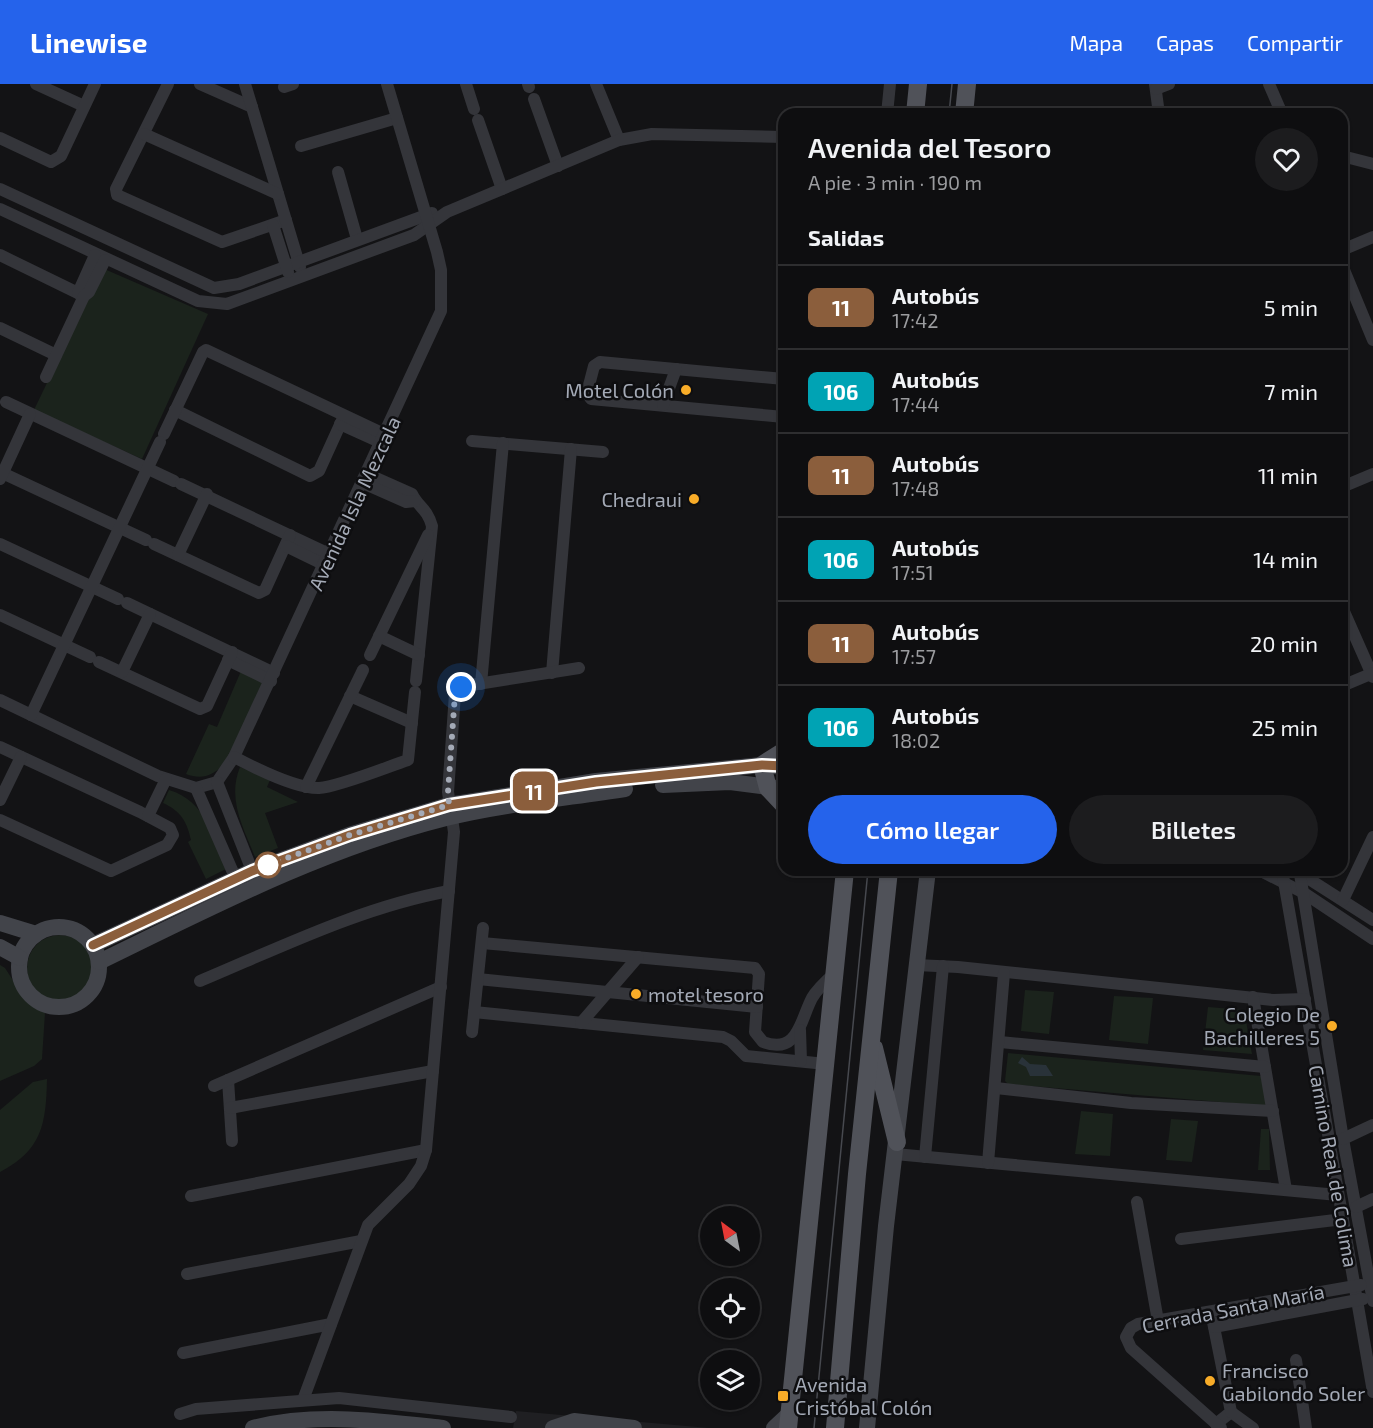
<!DOCTYPE html>
<html lang="es">
<meta charset="utf-8">
<style>
body{margin:0;font-family:"Exo 2",sans-serif;background:#1c1c1e;color:#f1f3f6;height:100vh;display:flex;flex-direction:column;font-size:22px;white-space:nowrap}
*{box-sizing:border-box;margin:0}
p{font-size:20px;color:#9b9c9f}
.icon{flex:none;width:33px;height:33px;fill:none;stroke:currentColor;stroke-width:2;stroke-linecap:round;stroke-linejoin:round}
.map{position:relative;flex:1;overflow:hidden}
.drawer{position:absolute;left:778px;top:24px;width:570px;height:768px;display:flex;flex-direction:column;background:#0e0e10;border-radius:18px;box-shadow:0 2px 4px #0004,0 0 0 2px #2e2e30}
.drawer>*{flex:none}
.badge{padding:0 12px;border-radius:9px;font-size:21px;line-height:39px}
.needle{width:39px;rotate:328deg}
.tools{position:absolute;left:700px;top:1122px;display:grid;gap:12px}
.tools a{display:grid;place-items:center;width:60px;height:60px;border-radius:50%;background:#0e0e10;box-shadow:0 2px 4px #0004,0 0 0 2px #2e2e30;font-size:30px}
.you{position:absolute;width:30px;height:30px;margin:-15px;border:4px solid #fff;border-radius:50%;background:#1a73e8;box-shadow:0 0 0 9px #1a73e833}
.map>.badge{position:absolute;translate:-50% -50%;box-shadow:0 0 0 3px #fff}
h2{padding:0 30px;font-size:22px;line-height:54px}
.round{display:grid;place-items:center;flex:none;width:63px;height:63px;border-radius:32px;background:#1c1c1e}
.headline{display:flex;align-items:center;justify-content:space-between;height:102px;padding:0 30px}
h1{font-size:28px;font-weight:600;line-height:45px}
.cta{display:flex;gap:12px;margin-top:auto;padding:12px 30px}
.cta a{flex:1;height:69px;border-radius:36px;background:#2563eb;color:#fff;font-size:24px;font-weight:600;line-height:69px;text-align:center}
.cta a+a{background:#1c1c1e;color:#f1f3f6}
ul{padding:0;list-style:none}
li{display:flex;align-items:center;gap:18px;height:84px;padding:0 30px;border-top:2px solid #2e2e30}
li div{flex:1}
li b{display:block;font-size:22px}
li em{font-style:normal}
li .badge{min-width:66px;font-weight:700;text-align:center}
header{display:flex;align-items:center;gap:36px;box-sizing:border-box;height:84px;padding:0 30px;background:#2563eb;color:#fff}
header strong{font-size:28px}
nav{display:flex;gap:33px;margin-inline-start:auto;font-size:21px}
.map>svg:first-child{display:block}
</style>
<header>
<strong>Linewise</strong>
<nav><a>Mapa</a><a>Capas</a><a>Compartir</a></nav>
</header>
<div class="map">
<svg width="1373" height="1344" viewBox="0 0 1373 1344">
<rect width="100%" height="100%" fill="#131315"/>
<!-- built -->
<polygon fill="#1f1f22" points="516,1327 709,1344 513,1344"/>
<!-- green -->
<g fill="#1b231c">
<polygon points="102,184 208,230 142,375 34,326"/>
<path d="M241,587L261,595L263,600L227,676C216,690 204,697 186,690L209,640L217,643Z"/>
<path d="M240,683L270,696L267,703L298,718L265,729L278,764L255,773C243,743 227,715 240,683Z"/>
<path d="M169,706C206,717 213,753 226,785L206,795L188,758L191,756C187,738 181,727 163,719Z"/>
<circle cx="60" cy="884" r="33"/>
<polygon points="0,881 5,884 25,915 45,929 42,975 34,982 0,997"/>
<polygon points="1025,906 1054,908 1049,950 1021,947"/>
<polygon points="1114,912 1153,914 1148,960 1109,956"/>
<polygon points="1208,923 1244,926 1252,970 1203,966"/>
<polygon points="1008,969 1261,992 1267,1022 1008,1000 1005,997"/>
<path d="M47,995C46,1040 42,1066 0,1088V1026L33,998Z"/>
<polygon points="1081,1027 1113,1030 1110,1072 1075,1070"/>
<polygon points="1171,1035 1198,1037 1192,1078 1166,1076"/>
<polygon points="1261,1045 1269,1045 1270,1086 1258,1086"/>
</g>
<!-- water -->
<polygon fill="#293239" points="1022,973 1030,980 1046,981 1053,992 1030,992 1026,983 1018,979"/>
<g fill="none" stroke-linecap="round" stroke-linejoin="round">
<!-- street -->
<g stroke="#34353a" stroke-width="12">
<polyline points="36,0 84,22"/>
<polyline points="168,0 116,105 117,111 222,158 286,136"/>
<polyline points="200,0 252,23"/>
<polyline points="245,0 300,183"/>
<polyline points="466,0 474,25"/>
<polyline points="528,0 529,3"/>
<polyline points="596,0 619,56"/>
<polyline points="1155,0 1159,30"/>
<polyline points="1269,0 1282,30"/>
<polyline points="284,3 293,0"/>
<polyline points="1156,5 1169,0"/>
<polyline points="534,15 558,82"/>
<polyline points="887,30 890,0"/>
<polyline points="478,36 502,105"/>
<polyline points="144,50 278,110"/>
<polyline points="0,54 51,78 61,72 95,0"/>
<polyline points="301,62 397,34"/>
<polyline points="1342,72 1373,80"/>
<polyline points="338,88 357,155"/>
<polyline points="0,105 214,204 239,200 432,129"/>
<polyline points="0,125 198,217 227,220 414,151 447,128 619,56 652,50 784,53"/>
<polyline points="273,141 288,188"/>
<polyline points="1342,166 1373,153"/>
<polyline points="0,171 84,212"/>
<polyline points="1342,181 1373,256"/>
<polyline points="78,209 95,171"/>
<polyline points="0,244 56,271"/>
<polyline points="46,293 84,212 89,208 105,176"/>
<polyline points="784,295 600,278 594,282 587,309 591,315 784,333"/>
<polyline points="6,318 174,397"/>
<polyline points="663,321 676,285"/>
<polyline points="175,326 310,392 319,387 344,332"/>
<polyline points="340,340 382,359"/>
<polyline points="164,350 203,268 206,266 386,351"/>
<polyline points="472,357 603,368"/>
<polyline points="0,388 146,456"/>
<path d="M367,390L412,410C418,423 427,424 432,442L416,597"/>
<polyline points="0,395 30,330"/>
<polyline points="363,399 406,418 415,417"/>
<polyline points="181,400 329,470"/>
<polyline points="1342,403 1373,390"/>
<polyline points="0,460 118,515"/>
<polyline points="154,460 259,509 265,506 290,451"/>
<polyline points="286,462 325,481"/>
<polyline points="178,471 207,410"/>
<polyline points="127,519 274,589"/>
<polyline points="1342,523 1373,593"/>
<polyline points="0,531 90,573"/>
<polyline points="379,552 419,571"/>
<polyline points="370,571 428,451"/>
<polyline points="228,576 271,597"/>
<polyline points="99,578 200,625 207,622 232,568"/>
<polyline points="122,588 150,530"/>
<polyline points="552,589 571,365"/>
<polyline points="481,600 503,359"/>
<polyline points="1342,602 1373,589"/>
<polyline points="350,612 412,639"/>
<polyline points="0,616 158,692 196,704 217,698 234,673 441,227 441,186 437,168 387,0"/>
<polyline points="31,631 160,358"/>
<polyline points="0,663 140,728 170,744 173,751 167,761 111,787 0,736"/>
<path d="M234,673C255,684 296,705 319,704C338,703 387,683 408,676L415,608"/>
<polyline points="217,698 255,794"/>
<polyline points="306,703 363,586"/>
<polyline points="196,704 239,802"/>
<polyline points="0,716 21,673"/>
<polyline points="148,732 166,695"/>
<polyline points="1259,786 1304,809 1373,855"/>
<polyline points="1282,786 1373,1308"/>
<polyline points="1298,788 1373,836"/>
<polyline points="1300,790 1343,1055 1373,1217"/>
<polyline points="1343,816 1373,753"/>
<path d="M482,859L755,884L759,890L755,948L763,958C798,971 800,937 812,914C817,905 827,896 835,889"/>
<polyline points="916,881 958,883 1273,916 1305,915"/>
<polyline points="478,895 757,923"/>
<path d="M200,897C281,863 362,823 449,807"/>
<polyline points="1253,913 1286,1106"/>
<polyline points="474,928 723,953 731,957 746,972 826,980"/>
<polyline points="581,939 638,873"/>
<polyline points="800,946 801,977"/>
<polyline points="472,948 483,844"/>
<polyline points="1000,958 1265,983"/>
<polyline points="228,996 232,1057"/>
<polyline points="214,1002 441,903"/>
<polyline points="996,1004 1131,1019 1273,1027"/>
<polyline points="230,1024 433,987"/>
<polyline points="1343,1055 1373,1041"/>
<polyline points="895,1070 1338,1111"/>
<polyline points="925,1073 943,882"/>
<polyline points="988,1079 1004,889"/>
<polyline points="191,1112 426,1066"/>
<polyline points="1137,1118 1158,1237"/>
<polyline points="1356,1123 1373,1115"/>
<polyline points="1181,1155 1343,1135"/>
<polyline points="187,1190 361,1157"/>
<polyline points="1213,1238 1231,1328 1216,1340"/>
<polyline points="1214,1243 1363,1215"/>
<polyline points="183,1269 331,1240"/>
<polyline points="1296,1276 1306,1344"/>
<polyline points="303,1316 368,1141 409,1100 421,1082 426,1066 454,748 448,708 455,610 458,605 465,602 579,584"/>
<polyline points="1231,1328 1253,1344"/>
<polyline points="180,1330 196,1325 339,1314 511,1333"/>
<polyline points="1221,1344 1131,1264 1126,1253 1131,1244 1138,1240 1361,1201"/>
</g>
<!-- secondary -->
<g stroke="#42444a" stroke-width="16">
<polyline points="663,701 730,698 784,705"/>
<polyline points="0,839 36,850"/>
<circle cx="59" cy="883" r="40"/>
<polyline points="93,861 252,787 349,751 449,721 596,697 762,681 784,683"/>
<polyline points="0,863 20,874"/>
<path d="M99,878C212,823 323,765 446,734C503,720 567,714 625,705"/>
<path d="M253,1344C315,1328 380,1337 443,1344"/>
<polyline points="553,1344 574,1337 634,1344"/>
<polyline points="774,1344 789,1330"/>
<polyline points="867,1344 886,1142 928,786"/>
</g>
<!-- primary -->
<g stroke="#505259" stroke-width="18">
<polyline points="915,30 918,0"/>
<polyline points="964,30 967,0"/>
<polyline points="784,667 762,681 768,704 784,721"/>
<polyline points="874,964 897,1058"/>
<polyline points="788,1344 845,786"/>
<polyline points="835,1344 857,1090 889,786"/>
</g>
<!-- tram -->
<g stroke="#47494f" stroke-width="1.5">
<polyline points="949,30 952,0"/>
<polyline points="814,1344 868,786"/>
</g>
</g>
<g fill="none" stroke-linecap="round" stroke-linejoin="round">
<!-- line casing -->
<g stroke="#fff" stroke-width="14">
<polyline id="line" points="93,861 252,787 350,751 449,721 596,698 762,681 784,682"/>
</g>
<!-- line -->
<use href="#line" stroke="#8b5e3c" stroke-width="9"/>
<!-- walk -->
<polyline stroke="#a4aab6" stroke-width="6" stroke-dasharray="0 10.8" points="268,781 350,751 449,721 448,708 455,610 461,603"/>
</g>
<!-- markers -->
<g fill="#f8ac28" stroke="#0e0e10" stroke-width="2">
<circle cx="686" cy="306" r="6"/>
<circle cx="694" cy="415" r="6"/>
<circle cx="636" cy="910" r="6"/>
<circle cx="1332" cy="942" r="6"/>
<circle cx="1210" cy="1297" r="6"/>
<rect x="777" y="1306" width="12" height="12" rx="3"/>
</g>
<circle fill="#fff" stroke="#8b5e3c" stroke-width="3" cx="268" cy="781" r="12"/>
<g text-anchor="middle" dominant-baseline="central" stroke-width="5" stroke-linejoin="round" paint-order="stroke">
<!-- poi labels -->
<g font-size="20" fill="#a4aab6" stroke="#0e0e10" text-anchor="end">
<text x="674" y="306">Motel Colón</text>
<text x="682" y="415">Chedraui</text>
<text x="648" y="910" text-anchor="start">motel tesoro</text>
<text x="1320" y="930">Colegio De<tspan x="1320" dy="23">Bachilleres 5</tspan></text>
<text x="1222" y="1286" text-anchor="start">Francisco<tspan x="1222" dy="23">Gabilondo Soler</tspan></text>
<text x="795" y="1300" text-anchor="start">Avenida<tspan x="795" dy="23">Cristóbal Colón</tspan></text>
</g>
<!-- street labels -->
<g font-size="20" fill="#a4aab6" stroke="#0e0e10">
<text transform="translate(354 419) rotate(-65)">Avenida Isla Mezcala</text>
<text transform="translate(1334 1082) rotate(80)">Camino Real de Colima</text>
<text transform="translate(1233 1224) rotate(-11)">Cerrada Santa María</text>
</g>
</g>
</svg>
<div class="tools">
<a><svg class="needle" viewBox="-14 -14 28 28"><path d="M0-13l5 13h-10z" fill="#e53935"/><path d="M0 13l5-13h-10z" fill="#9b9c9f"/></svg></a>
<a><svg class="icon" aria-label="locate" viewBox="0 0 24 24"><circle cx="12" cy="12" r="6"/><path d="M12 2v4M12 18v4M2 12h4M18 12h4"/></svg></a>
<a><svg class="icon" aria-label="layers" viewBox="0 0 24 24"><path d="M12 4l9 5-9 5-9-5zM3 14l9 5 9-5"/></svg></a>
</div>
<div class="you" style="left:461px;top:603px"></div>
<b class="badge" style="left:534px;top:707px;background:#8b5e3c;color:#fff">11</b>
<section class="drawer">
<div class="headline"><div><h1>Avenida del Tesoro</h1><p>A pie · 3 min · 190 m</p></div><a class="round"><svg class="icon" aria-label="heart" viewBox="0 0 24 24"><path d="M12 20l-8-8c-3-5 5-10 8-4 3-6 11-1 8 4z"/></svg></a></div>
<h2>Salidas</h2>
<ul>
<li><span class="badge" style="background:#8b5e3c;color:#fff">11</span><div><b>Autobús</b><p>17:42</p></div><em>5 min</em></li>
<li><span class="badge" style="background:#00a3b4;color:#fff">106</span><div><b>Autobús</b><p>17:44</p></div><em>7 min</em></li>
<li><span class="badge" style="background:#8b5e3c;color:#fff">11</span><div><b>Autobús</b><p>17:48</p></div><em>11 min</em></li>
<li><span class="badge" style="background:#00a3b4;color:#fff">106</span><div><b>Autobús</b><p>17:51</p></div><em>14 min</em></li>
<li><span class="badge" style="background:#8b5e3c;color:#fff">11</span><div><b>Autobús</b><p>17:57</p></div><em>20 min</em></li>
<li><span class="badge" style="background:#00a3b4;color:#fff">106</span><div><b>Autobús</b><p>18:02</p></div><em>25 min</em></li>
</ul>
<div class="cta"><a>Cómo llegar</a><a>Billetes</a></div>
</section>
</div>
